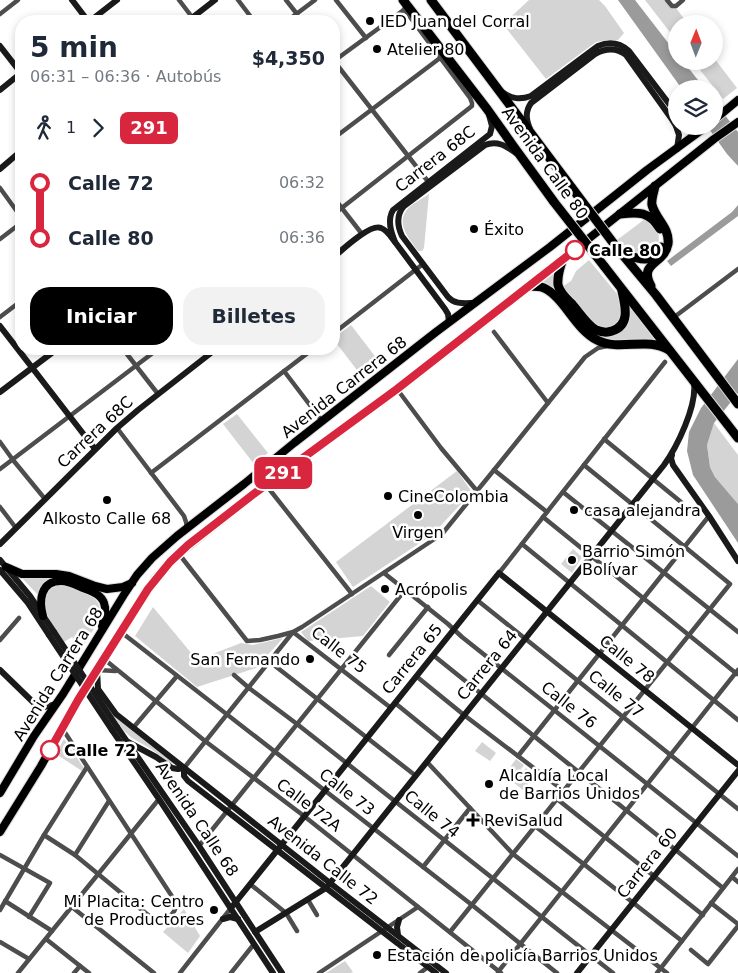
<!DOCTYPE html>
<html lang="es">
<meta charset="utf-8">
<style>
body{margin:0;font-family:"DejaVu Sans",sans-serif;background:#f2f2f3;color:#1f2937;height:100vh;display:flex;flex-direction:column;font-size:19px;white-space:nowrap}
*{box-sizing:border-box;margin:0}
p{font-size:16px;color:#747a83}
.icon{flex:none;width:28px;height:28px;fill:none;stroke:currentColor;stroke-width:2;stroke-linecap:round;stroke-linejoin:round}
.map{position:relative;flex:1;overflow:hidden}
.drawer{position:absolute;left:15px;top:15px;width:325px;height:340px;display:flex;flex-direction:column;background:#fff;border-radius:20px;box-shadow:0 2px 8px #0003}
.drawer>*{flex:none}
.badge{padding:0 10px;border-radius:8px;font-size:18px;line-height:32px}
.needle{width:32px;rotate:1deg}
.buttons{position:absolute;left:668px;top:15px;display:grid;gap:10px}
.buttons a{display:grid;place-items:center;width:55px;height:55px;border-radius:50%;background:#fff;box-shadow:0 2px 8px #0003;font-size:25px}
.map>.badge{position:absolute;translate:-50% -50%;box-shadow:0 0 0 2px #fff}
.legs{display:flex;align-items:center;gap:8px;height:55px;padding:0 15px;font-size:16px}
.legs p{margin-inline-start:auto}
.headline{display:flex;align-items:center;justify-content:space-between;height:85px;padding:0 15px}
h1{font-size:28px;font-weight:700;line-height:38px}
.cta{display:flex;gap:10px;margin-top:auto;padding:10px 15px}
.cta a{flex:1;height:58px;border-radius:20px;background:#000;color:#fff;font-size:20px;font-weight:700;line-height:58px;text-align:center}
.cta a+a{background:#f2f2f3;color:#1f2937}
ul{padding:0 15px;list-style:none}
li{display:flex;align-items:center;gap:18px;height:55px;font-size:19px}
li i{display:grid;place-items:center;width:8px;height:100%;margin:0 6px;background:currentColor}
li i::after{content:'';width:12px;height:12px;margin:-6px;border:4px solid;border-radius:50%;background:#fff}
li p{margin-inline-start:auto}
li:first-child i{background:linear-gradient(#0000 50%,currentColor 0)}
li:last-child i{background:linear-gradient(currentColor 50%,#0000 0)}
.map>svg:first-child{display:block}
</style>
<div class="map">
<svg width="738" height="973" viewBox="0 0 738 973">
<rect width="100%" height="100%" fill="#fff"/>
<!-- green -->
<g fill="#d4d4d4">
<polygon points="529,0 599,0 605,6 624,33 618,40 607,40 596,42 546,79 503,24"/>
<polygon points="645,0 670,0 688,24 676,24 676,40"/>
<polygon points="714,58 737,88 723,99 693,61 714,61"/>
<path d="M429,194L424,248L422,251H418C411,241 396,225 406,211C411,204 422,199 429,194Z"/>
<path d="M645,219C659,224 661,236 657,249L645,257L628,252L617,240Z"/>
<polygon points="589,260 622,300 621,321 609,330 595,326 562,287 571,281 576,271"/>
<polygon points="559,265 556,277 589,327 615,333 628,305 659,342 628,342 600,339 552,287 538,282"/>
<polygon points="351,325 381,364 363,378 334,340 334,338"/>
<polygon points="237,414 268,453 254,464 223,424"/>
<polygon points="714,423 738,455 738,504 715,477 710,467 707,445"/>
<polygon points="457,471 472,492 432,535 353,587 336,562"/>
<polygon points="573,549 582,557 572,573 561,564"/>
<polygon points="41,577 65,578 41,590 38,595 22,578"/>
<path d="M61,584C112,597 106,612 81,650L72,637L64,642C53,625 26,591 61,584Z"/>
<polygon points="371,586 390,602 363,636 308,641 301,632"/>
<polygon points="153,607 197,660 241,643 253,645 283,638 256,668 197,687 135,636"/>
<polygon points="112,714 175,764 170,763 151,749 132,738 124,731"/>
<polygon points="64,739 84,768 82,771 56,754"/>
<polygon points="482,742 496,753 490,761 475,751"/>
<polygon points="516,759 524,765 511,783 503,777"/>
<polygon points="526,768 535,775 523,790 514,783"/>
<polygon points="184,909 200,936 188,953 163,932"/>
<polygon points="345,961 353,972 351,973 326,973"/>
</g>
<!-- water -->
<g fill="#9b9b9b">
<polygon points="618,0 635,0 676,53 676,61 683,61 705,89 682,89"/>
<polygon points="714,101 738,132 738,166 727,154 707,126 714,126"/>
<polygon points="738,205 738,216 671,266 667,261 732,212"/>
<polygon points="738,359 738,393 714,423 707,445 710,467 715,477 738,504 738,543 693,475 687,451 689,432 701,408"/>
</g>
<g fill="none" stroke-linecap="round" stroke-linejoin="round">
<!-- primary casing -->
<g stroke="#dbdbdb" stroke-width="10">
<g id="primary">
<polyline points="714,120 738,100"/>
<polyline points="6,567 22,574 56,574 69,576 95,586 107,589 123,587 132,583"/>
<path d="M43,616C39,601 40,581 61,581C69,581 76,585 83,588C91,591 101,594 104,603C107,611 104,618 102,626"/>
<polyline points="0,793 34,736 63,694 125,593 137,575 152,558 177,536 244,484 294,443 436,332 550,247 647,170 707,126"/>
<polyline points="0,832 41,766 78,700 138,605 155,579 177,555 255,493 397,389 485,321 714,139 738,122"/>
</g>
</g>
<!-- highway casing -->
<g stroke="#dbdbdb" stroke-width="11">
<g id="highway">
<polyline points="403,0 487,109 514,147 554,202"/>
<polyline points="431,0 572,188"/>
<path d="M620,214C639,212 649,211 660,229"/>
<polyline points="617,248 656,295 738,404"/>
<path d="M623,254C638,259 652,265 661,247"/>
<path d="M563,259C560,267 557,276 558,285C560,293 567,299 572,304C579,312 587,325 596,330C601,332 607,333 612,331C631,325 625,305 622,291"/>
<polyline points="604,266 738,438"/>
<path d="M529,286C535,286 540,286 544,288C564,297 575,329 597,340C620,352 647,336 669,350"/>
<path d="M651,286C638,262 664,265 668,244C670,228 656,220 652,205C651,199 654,192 655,186"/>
</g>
</g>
<!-- street -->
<g stroke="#4d4d4d" stroke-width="4.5">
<polyline points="179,0 195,21"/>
<polyline points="238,0 254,21"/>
<polyline points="286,0 297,14"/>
<polyline points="336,0 366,38"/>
<polyline points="667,0 672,6 676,6 683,0"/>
<polyline points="0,14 18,0"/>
<polyline points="287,21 315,0"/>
<polyline points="334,61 430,184"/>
<polyline points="334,61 405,9"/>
<polyline points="334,138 440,58"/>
<polyline points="0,188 21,217"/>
<polyline points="334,198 362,234"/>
<polyline points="334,214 472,106 472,103 470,98 404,9"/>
<polyline points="0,239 21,223"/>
<polyline points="0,317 21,301"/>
<polyline points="673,318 738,269"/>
<polyline points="494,332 548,403"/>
<polyline points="334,333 423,264"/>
<polyline points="123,349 158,394"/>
<polyline points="284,371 322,421"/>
<polyline points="397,389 441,448 477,491"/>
<polyline points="117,428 184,516 186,522 187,528"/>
<polyline points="604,439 681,502"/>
<polyline points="0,442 13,460 45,499"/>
<polyline points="0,469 158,349"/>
<polyline points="494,470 547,512"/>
<polyline points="151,473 313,349"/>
<polyline points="266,485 352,594"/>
<polyline points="563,492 738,632"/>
<polyline points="0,507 16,528"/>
<polyline points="543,517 737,674"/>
<polyline points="522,544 738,720"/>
<polyline points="179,554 247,641 260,640 278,636 293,632 302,627 442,534 494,470 585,357 598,348 607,346"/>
<polyline points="384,573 448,624 462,637 738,856"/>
<polyline points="499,573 665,362"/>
<polyline points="477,600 738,809"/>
<polyline points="121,632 472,905 557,973"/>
<polyline points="0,640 19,618"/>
<polyline points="389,655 428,607"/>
<polyline points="433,655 723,888"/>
<polyline points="104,659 205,741 304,816 501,973"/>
<polyline points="270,662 416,776"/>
<polyline points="97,670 116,671"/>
<polyline points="234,675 249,688 297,724 613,973"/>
<polyline points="416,676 464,715 564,791"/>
<polyline points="395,703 443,742"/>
<polyline points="133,728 177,676"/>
<polyline points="518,756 709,516"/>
<polyline points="427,762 513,854 667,973"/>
<polyline points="184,768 293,632 391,708"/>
<polyline points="557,799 703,915"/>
<polyline points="535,826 682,941"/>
<path d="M44,835L75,855L159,924H163L165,922C170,916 179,909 175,901L62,728"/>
<polyline points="199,846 405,590"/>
<polyline points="0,855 50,883 29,917"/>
<polyline points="75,855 109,801"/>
<polyline points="423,867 470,808"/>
<polyline points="732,877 738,882"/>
<polyline points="250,884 286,913 297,931"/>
<polyline points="308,900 317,915"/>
<polyline points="5,901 52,931"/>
<polyline points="711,903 738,924"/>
<polyline points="72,907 154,973"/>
<polyline points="0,910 44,835 87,767"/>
<polyline points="450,932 730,584 685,547 584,465"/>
<polyline points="46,939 89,973"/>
<polyline points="0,942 29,959"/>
<polyline points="691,950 708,964 738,926"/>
<polyline points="498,972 738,670"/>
<polyline points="18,973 159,799"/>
<polyline points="74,973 80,966"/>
<polyline points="180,973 231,908"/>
<polyline points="231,973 254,944"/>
<polyline points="319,973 418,907"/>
<polyline points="420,973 428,967"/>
<polyline points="657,973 738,869"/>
</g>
<!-- secondary -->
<g stroke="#1a1a1a" stroke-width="6">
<polyline points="72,0 88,21"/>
<polyline points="90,21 117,0"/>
<polyline points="188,21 215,0"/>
<polyline points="0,46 21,73"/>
<polyline points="0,90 21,73"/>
<path d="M502,92C512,99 520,100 531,96L598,46C610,41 620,43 629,51L676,113"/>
<polyline points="676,126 679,135 677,149"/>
<polyline points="689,126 701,131"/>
<path d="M530,129C526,119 525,112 531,103L595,54C606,48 616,47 626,55L671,118L676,126"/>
<polyline points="0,169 21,151"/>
<path d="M395,242C391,232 387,220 393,210L490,134L492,126L489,115"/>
<path d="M334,257C342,250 371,223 381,228C387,230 391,237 395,242L445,309L448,314L449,322"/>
<path d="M475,303C465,303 455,305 448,297L402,236C397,225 396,215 404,206L485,145C497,140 506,146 516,153"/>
<polyline points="0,326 95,449"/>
<polyline points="0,392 57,349"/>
<polyline points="672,455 671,458 673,465 709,516 738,561"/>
<polyline points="0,544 117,428 138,410 216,349"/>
<polyline points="0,560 30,596 54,632"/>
<polyline points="0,570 28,603 49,635"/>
<polyline points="0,670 35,704 45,707 55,704"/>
<polyline points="97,670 98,689 116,714 330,883 446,973"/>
<polyline points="117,727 199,846 282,973"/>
<polyline points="112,730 159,799 273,973"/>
<polyline points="128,742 156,757 172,768 178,769 184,768"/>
<polyline points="184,768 184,776 188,781 436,973"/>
<polyline points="231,908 499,573 738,765"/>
<polyline points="223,919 230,917 238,919"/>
<path d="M255,932L326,888L664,465C677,447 697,406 694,383"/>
<polyline points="398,935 397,927 399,920"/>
<polyline points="577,973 738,771"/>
</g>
<!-- primary -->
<use href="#primary" stroke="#000" stroke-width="8"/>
<!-- highway -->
<use href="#highway" stroke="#000" stroke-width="9"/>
<!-- highway-bridge casing -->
<g stroke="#dbdbdb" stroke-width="11" stroke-linecap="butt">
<g id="highway-bridge">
<polyline points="572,188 617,248"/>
<polyline points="554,202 604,266"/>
</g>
</g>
<!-- secondary-bridge -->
<g stroke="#1a1a1a" stroke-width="6">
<polyline points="54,632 117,727"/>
<polyline points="49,635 112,730"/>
</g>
<!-- highway-bridge -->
<use href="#highway-bridge" stroke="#000" stroke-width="9"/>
</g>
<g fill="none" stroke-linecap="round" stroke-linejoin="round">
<!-- line-1 casing -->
<g stroke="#fff" stroke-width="11">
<polyline id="line-1" points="50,750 78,700 148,589 170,562 188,545 255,493 397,389 575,250"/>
</g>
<!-- line-1 -->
<use href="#line-1" stroke="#d7263d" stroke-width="8"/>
</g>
<!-- markers -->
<g fill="#000" stroke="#fff" stroke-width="2">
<circle cx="370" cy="21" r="5"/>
<circle cx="377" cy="49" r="5"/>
<circle cx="474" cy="229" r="5"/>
<circle cx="388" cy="496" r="5"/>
<circle cx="107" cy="500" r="5"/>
<circle cx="574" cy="510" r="5"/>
<circle cx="418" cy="515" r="5"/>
<circle cx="572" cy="560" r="5"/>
<circle cx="385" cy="589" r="5"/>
<circle cx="310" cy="659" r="5"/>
<circle cx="489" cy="784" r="5"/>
<path d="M470.5 812.5h5v5h5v5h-5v5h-5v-5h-5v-5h5z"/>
<circle cx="214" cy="910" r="5"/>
<circle cx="377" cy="955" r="5"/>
</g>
<g fill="#fff" stroke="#d7263d" stroke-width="2.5">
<circle cx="575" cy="250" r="9"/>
<circle cx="50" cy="750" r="9"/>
</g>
<g text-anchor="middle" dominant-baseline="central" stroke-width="5" stroke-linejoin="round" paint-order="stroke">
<!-- poi labels -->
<g font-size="16" fill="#000" stroke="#fff" text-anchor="start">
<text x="380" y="21">IED Juan del Corral</text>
<text x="387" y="49">Atelier 80</text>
<text x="484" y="229">Éxito</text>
<text x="398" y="496">CineColombia</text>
<text x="584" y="510">casa alejandra</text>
<text x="107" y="518" text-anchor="middle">Alkosto Calle 68</text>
<text x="418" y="532" text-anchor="middle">Virgen</text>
<text x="582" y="551">Barrio Simón<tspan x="582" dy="18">Bolívar</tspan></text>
<text x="395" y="589">Acrópolis</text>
<text x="300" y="659" text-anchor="end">San Fernando</text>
<text x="499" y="775">Alcaldía Local<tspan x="499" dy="18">de Barrios Unidos</tspan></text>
<text x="484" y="820">ReviSalud</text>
<text x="204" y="901" text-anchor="end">Mi Placita: Centro<tspan x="204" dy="18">de Productores</tspan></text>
<text x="387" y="955">Estación de policía Barrios Unidos</text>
</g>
<!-- street labels -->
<g font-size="16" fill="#000" stroke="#fff">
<text transform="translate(435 159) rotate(-38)">Carrera 68C</text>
<text transform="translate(545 163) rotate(54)">Avenida Calle 80</text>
<text transform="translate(344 387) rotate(-38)">Avenida Carrera 68</text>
<text transform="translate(95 432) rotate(-43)">Carrera 68C</text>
<text transform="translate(339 650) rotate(38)">Calle 75</text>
<text transform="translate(412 659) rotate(-51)">Carrera 65</text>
<text transform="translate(627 659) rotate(39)">Calle 78</text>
<text transform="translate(487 665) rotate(-51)">Carrera 64</text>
<text transform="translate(58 674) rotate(-58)">Avenida Carrera 68</text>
<text transform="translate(616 694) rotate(39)">Calle 77</text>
<text transform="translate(569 705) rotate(38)">Calle 76</text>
<text transform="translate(347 792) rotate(38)">Calle 73</text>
<text transform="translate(309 805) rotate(37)">Calle 72A</text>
<text transform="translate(432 814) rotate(39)">Calle 74</text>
<text transform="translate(197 819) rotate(56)">Avenida Calle 68</text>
<text transform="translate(323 860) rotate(38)">Avenida Calle 72</text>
<text transform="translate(647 863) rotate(-51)">Carrera 60</text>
</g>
<!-- stop labels -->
<g font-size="16" font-weight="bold" fill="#000" stroke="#fff" text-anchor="start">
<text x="589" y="250">Calle 80</text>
<text x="64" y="750">Calle 72</text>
</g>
</g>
</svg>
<div class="buttons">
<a><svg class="needle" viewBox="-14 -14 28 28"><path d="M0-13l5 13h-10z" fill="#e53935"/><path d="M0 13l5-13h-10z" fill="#747a83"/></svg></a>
<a><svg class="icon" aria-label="layers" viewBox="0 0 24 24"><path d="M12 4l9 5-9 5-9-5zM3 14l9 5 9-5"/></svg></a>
</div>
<b class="badge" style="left:283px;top:473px;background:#d7263d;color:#fff">291</b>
<section class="drawer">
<div class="headline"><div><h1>5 min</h1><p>06:31 – 06:36 · Autobús</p></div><b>$4,350</b></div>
<div class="legs"><svg class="icon" aria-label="walk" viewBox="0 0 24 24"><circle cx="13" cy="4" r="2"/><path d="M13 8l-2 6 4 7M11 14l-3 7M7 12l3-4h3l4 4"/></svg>1<svg class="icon" aria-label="forward" viewBox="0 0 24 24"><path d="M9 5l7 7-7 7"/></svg><b class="badge" style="background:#d7263d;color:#fff">291</b></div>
<ul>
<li><i style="color:#d7263d"></i><b>Calle 72</b><p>06:32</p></li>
<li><i style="color:#d7263d"></i><b>Calle 80</b><p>06:36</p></li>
</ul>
<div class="cta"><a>Iniciar</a><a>Billetes</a></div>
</section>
</div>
